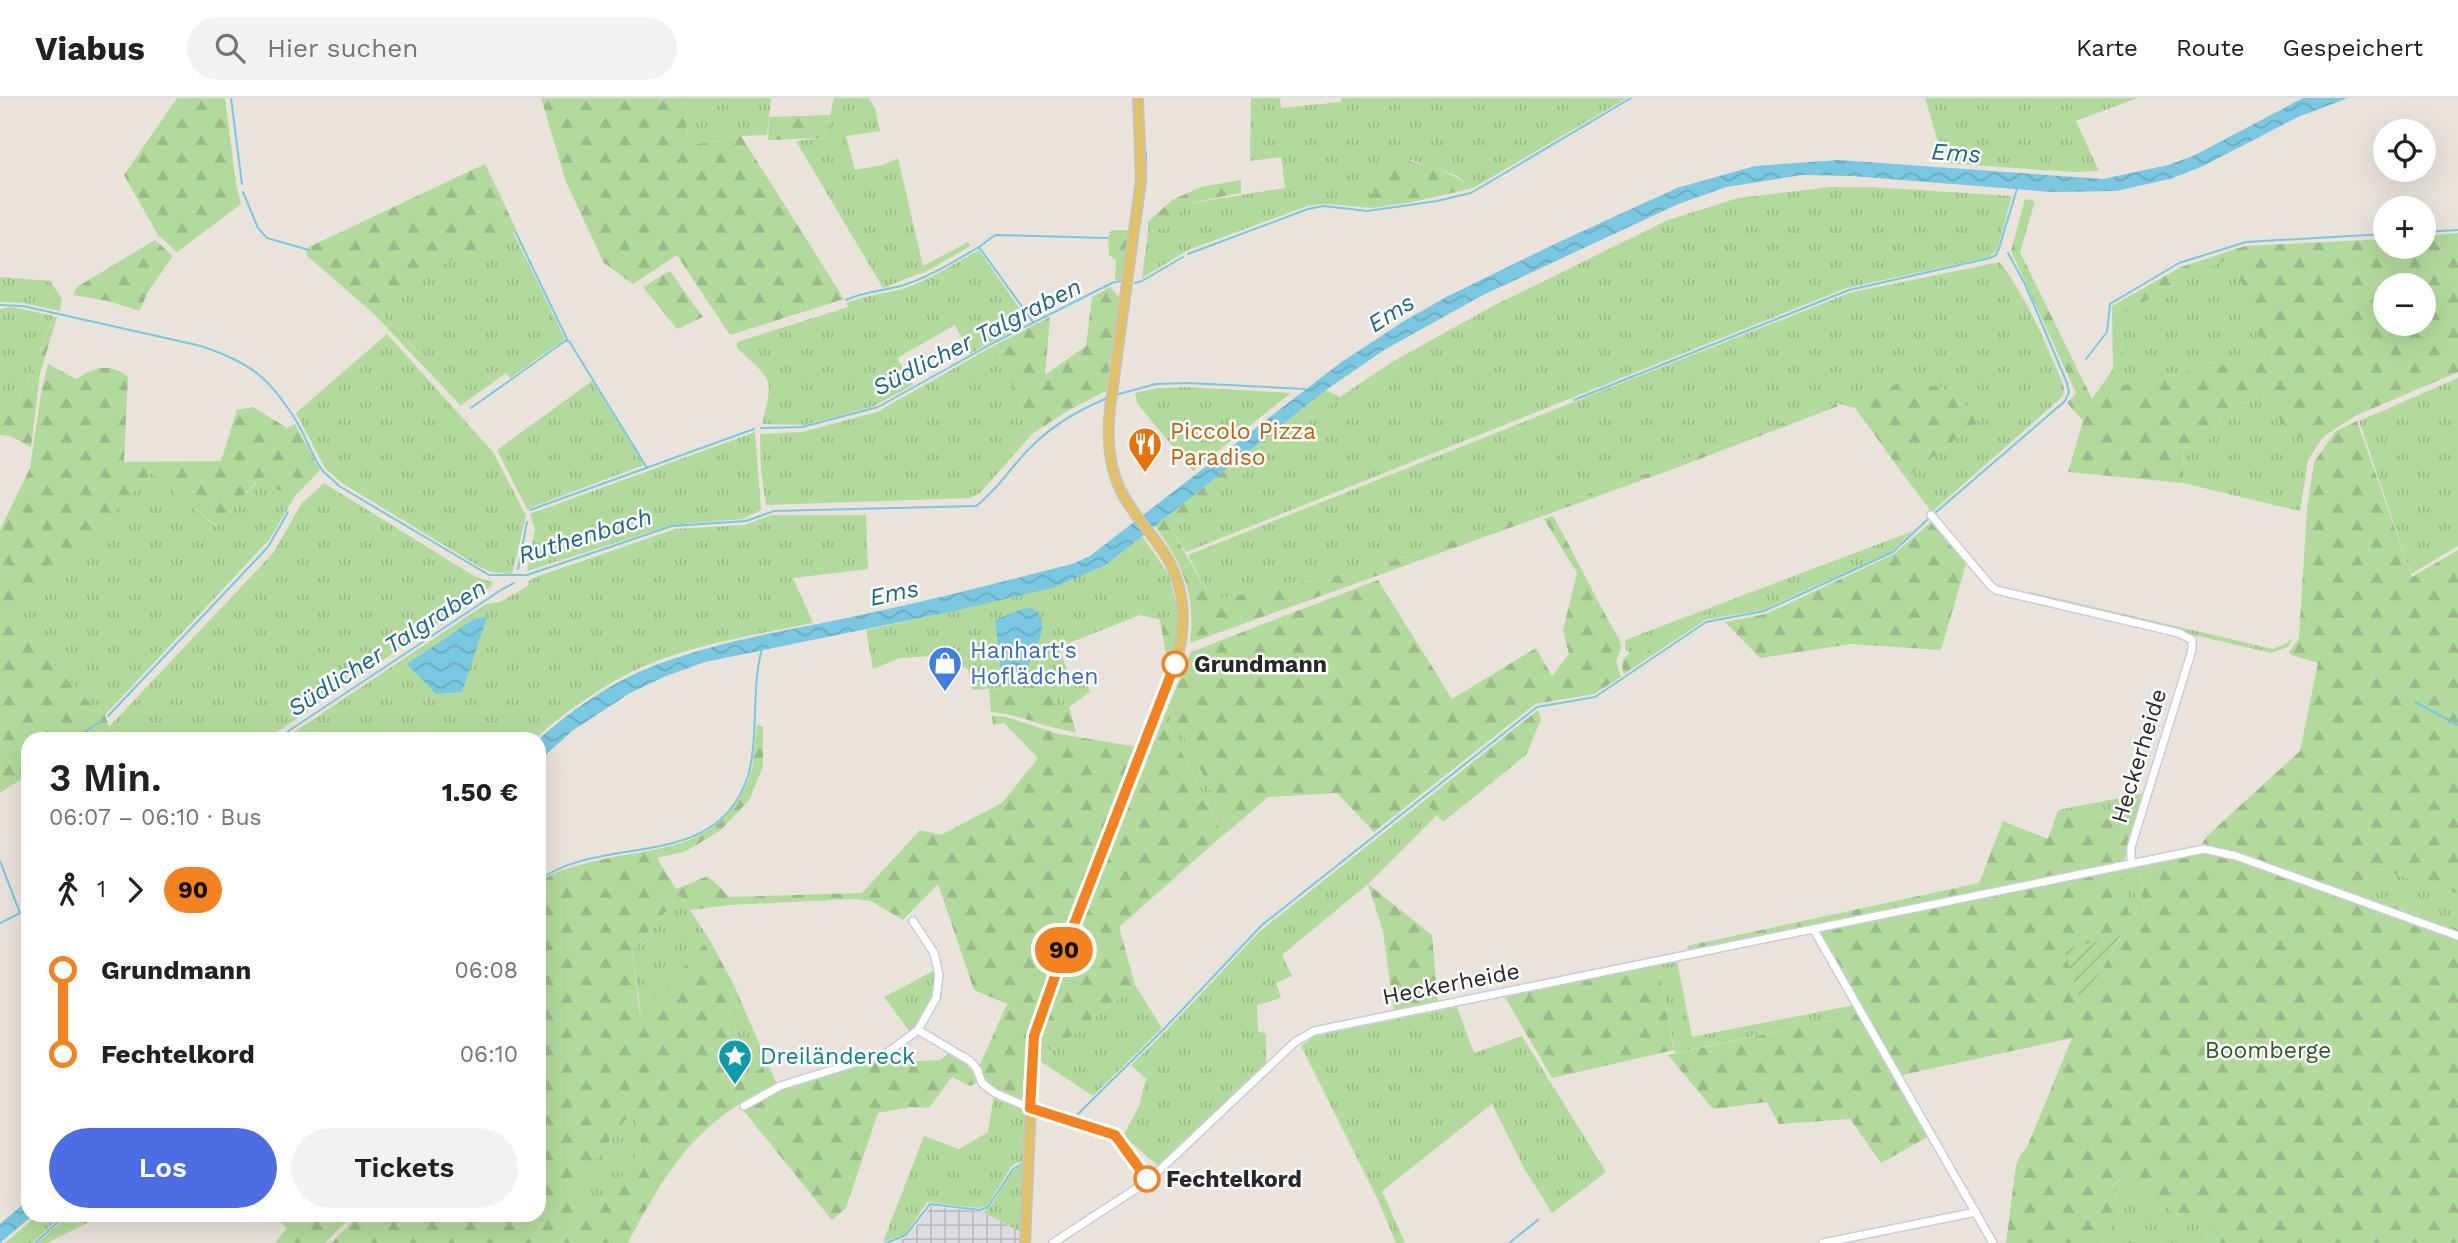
<!DOCTYPE html>
<html lang="de">
<meta charset="utf-8">
<style>
body{margin:0;font-family:"Work Sans",sans-serif;background:#f2f2f2;color:#202124;height:100vh;display:flex;flex-direction:column;font-size:26px;white-space:nowrap}
*{box-sizing:border-box;margin:0}
p{font-size:23px;color:#757577}
.icon{flex:none;width:38px;height:38px;fill:none;stroke:currentColor;stroke-width:2;stroke-linecap:round;stroke-linejoin:round}
.map{position:relative;flex:1;overflow:hidden}
.side{position:absolute;left:21px;top:634px;width:525px;height:490px;display:flex;flex-direction:column;background:#fff;border-radius:21px;box-shadow:0 7px 28px #0002}
.side>*{flex:none}
.badge{padding:0 14px;border-radius:23px;font-size:24px;line-height:46px}
.controls{position:absolute;left:2373px;top:21px;display:grid;gap:14px}
.controls a{display:grid;place-items:center;width:63px;height:63px;border-radius:50%;background:#fff;box-shadow:0 7px 28px #0002;font-size:35px}
.map>.badge{position:absolute;translate:-50% -50%;box-shadow:0 0 0 4px #fff}
.legs{display:flex;align-items:center;gap:10px;height:77px;padding:0 28px;font-size:23px}
.legs p{margin-inline-start:auto}
.headline{display:flex;align-items:center;justify-content:space-between;height:119px;padding:0 28px}
h1{font-size:38px;font-weight:600;line-height:52px}
.cta{display:flex;gap:14px;margin-top:auto;padding:14px 28px}
.cta a{flex:1;height:80px;border-radius:42px;background:#4d6de4;color:#fff;font-size:28px;font-weight:600;line-height:80px;text-align:center}
.cta a+a{background:#f2f2f2;color:#202124}
ul{padding:0 28px;list-style:none}
li{display:flex;align-items:center;gap:24px;height:84px;font-size:26px}
li i{display:grid;place-items:center;width:10px;height:100%;margin:0 9px;background:currentColor}
li i::after{content:'';width:18px;height:18px;margin:-9px;border:5px solid;border-radius:50%;background:#fff}
li p{margin-inline-start:auto}
li:first-child i{background:linear-gradient(#0000 50%,currentColor 0)}
li:last-child i{background:linear-gradient(currentColor 50%,#0000 0)}
header{display:flex;align-items:center;gap:42px;box-sizing:border-box;height:98px;padding:0 35px;background:#fff;border-bottom:2px solid #e0e0e0}
header strong{font-size:33px}
nav{display:flex;gap:38px;margin-inline-start:auto;font-size:24px}
.search{width:490px;height:63px;background:#f2f2f2;display:flex;align-items:center;gap:18px;box-sizing:border-box;padding:0 24px;border-radius:38px;color:#757577;font-size:26px}
.map>svg:first-child{display:block}
</style>
<header>
<strong>Viabus</strong>
<div class="search"><svg class="icon" aria-label="search" viewBox="0 0 24 24"><circle cx="10" cy="10" r="6"/><path d="M15 15l6 6"/></svg>Hier suchen</div>
<nav><a>Karte</a><a>Route</a><a>Gespeichert</a></nav>
</header>
<div class="map">
<svg width="2458" height="1145" viewBox="0 0 2458 1145">
<defs>
<pattern id="industrial-grid" width="8" height="8" patternUnits="userSpaceOnUse" patternTransform="scale(1.75)"><rect width="8" height="8" fill="#dddbe2"/><path d="M0 4h8M4 0v8" fill="none" stroke="#bebcc2"/></pattern>
<pattern id="grass-tufts" width="24" height="20" patternUnits="userSpaceOnUse" patternTransform="scale(1.75)"><rect width="24" height="20" fill="#b3da9d"/><path d="M3 7l-1-3M5 7V3M7 7l1-3M15 17l-1-3M17 17v-4M19 17l1-3" fill="none" stroke="#9abb87"/></pattern>
<pattern id="forest-firs" width="22" height="20" patternUnits="userSpaceOnUse" patternTransform="scale(1.75)"><rect width="22" height="20" fill="#b3da9d"/><path d="M5 1l3.5 6h-7zM16 11l3.5 6h-7z" fill="#9abb87"/></pattern>
<pattern id="garden-furrows" width="10" height="10" patternUnits="userSpaceOnUse" patternTransform="scale(1.75)"><rect width="10" height="10" fill="#b3da9d"/><path d="M-1 1l2-2M0 10L10 0M9 11l2-2" fill="none" stroke="#9abb87"/></pattern>
<pattern id="water-waves" width="16" height="10" patternUnits="userSpaceOnUse" patternTransform="scale(1.75)"><rect width="16" height="10" fill="#79c7e0"/><path d="M0 5q4-4 8 0t8 0" fill="none" stroke="#69abc0"/></pattern>
</defs>
<rect width="100%" height="100%" fill="#e9e3db"/>
<!-- industrial -->
<polygon fill="url(#industrial-grid)" points="931,1108 983,1114 1021,1134 1021,1145 892,1145 908,1139"/>
<!-- grass -->
<g fill="url(#grass-tufts)">
<polygon points="686,0 771,0 767,37 741,38 687,48"/>
<polygon points="834,0 869,0 875,10 880,33 846,38 855,72 883,67 898,60 923,168 968,144 970,148 931,171 883,190 796,43 825,40"/>
<polygon points="1251,0 1280,0 1281,10 1341,4 1341,0 1627,0 1473,90 1455,77 1412,62 1371,89 1371,110 1326,106 1307,108 1188,152 1142,180 1148,134 1170,128 1185,106 1285,90 1281,59 1250,63"/>
<polygon points="1925,0 2137,0 2076,23 2099,73 2073,74 1944,65"/>
<polygon points="1830,89 1872,89 2012,98 1997,152 1989,159 1847,190 1186,454 1172,432 1340,299 1392,264 1493,208 1668,122 1738,100"/>
<polygon points="513,134 565,241 510,280 506,275 464,305 379,213 429,175 449,162"/>
<path d="M979,152L1029,224L970,256L955,227L897,260L913,287L872,309L804,327L762,326C774,278 773,284 737,250V244L848,209L846,205C865,197 886,196 905,190C931,181 955,165 979,152Z"/>
<polygon points="2233,158 2265,258 2124,287 2121,217 2186,180"/>
<path d="M2000,164C2028,202 2046,245 2064,289L2063,298L1932,414L1906,380L1977,325L1942,290L1928,289L1915,278L1906,280L1855,310L1836,305L1626,383L1369,471L1212,502L1188,457L1849,195Z"/>
<polygon points="0,179 50,183 62,201 60,213 23,205 0,204"/>
<polygon points="12,209 54,218 17,308 0,316 0,211"/>
<polygon points="387,236 493,354 526,418 512,476 491,474 480,469 342,385 325,370 296,315"/>
<polygon points="995,247 1032,336 980,395 970,400 766,407 761,372 760,336 802,334 877,314"/>
<polygon points="2458,280 2458,448 2411,476 2359,323"/>
<polygon points="592,283 644,367 527,411 497,352"/>
<polygon points="1187,289 1291,295 1193,373 1137,305 1135,295 1158,290"/>
<polygon points="2272,297 2303,341 2323,339 2308,362 2300,413 2183,385 2184,350 2212,340 2227,310"/>
<polygon points="755,334 761,412 742,421 672,427 527,473 535,431 530,416"/>
<polygon points="151,374 216,429 257,384 295,398 269,442 105,617 85,600 13,524"/>
<polygon points="324,385 474,478 492,484 492,488 268,640 87,640 109,629 273,455 302,405"/>
<path d="M772,417H866L868,471L793,480L813,525C755,537 692,546 637,571C601,589 566,613 536,640H285L484,507L502,503L529,487L527,484L536,479L675,431L744,427Z"/>
<polygon points="1913,433 1891,454 1762,512 1720,519 1703,516 1638,560 1626,552 1625,542"/>
<polygon points="1142,438 1169,477 1178,514 1160,522 1140,517 1059,549 1068,575 1082,571 1090,594 1069,609 1056,609 1043,582 1028,570 1032,555 1041,542 1003,590 972,592 968,571 935,558 900,560 873,571 866,532 945,515 1106,467"/>
<polygon points="2030,494 2273,551 2287,545 2293,540 2288,549 2271,555 2029,498"/>
<polygon points="1169,607 1230,732 1223,737 1164,619"/>
<polygon points="2145,695 2135,726 2058,712"/>
<polygon points="1424,703 1437,717 1368,786 1282,857 1292,878 1276,885 1281,900 1257,907 1258,933 1266,936 1266,968 1159,1068 1123,1038 1139,1008 1146,981 1131,967 1164,935 1260,833"/>
<polygon points="2140,768 2143,814 2129,816 2121,772"/>
<polygon points="2371,768 2458,796 2458,831 2361,795"/>
<polygon points="680,797 709,841 641,918 632,852"/>
<polygon points="1677,863 1692,939 1854,907 1859,916 1675,955 1658,866"/>
<path d="M935,872C938,898 927,916 910,934L884,899Z"/>
<polygon points="734,887 768,966 738,984 723,982"/>
<polygon points="1135,887 1162,930 1093,998 1040,963 1041,943 1052,953"/>
<polygon points="1457,909 1474,955 1522,938 1606,1074 1552,1115 1524,1070 1492,1006 1382,1093 1405,1145 1396,1145 1378,1102 1301,948 1315,938"/>
<polygon points="994,997 1025,1012 1024,1064 1016,1065 1011,1069 987,1108 978,1110 927,1104 906,1136 883,1144 924,1038 959,1051 988,1034"/>
<polygon points="636,1008 642,1051 595,1115 563,1104"/>
<path d="M1024,1067L1021,1134L983,1114C1001,1105 1003,1072 1024,1067Z"/>
<polygon points="2123,1080 2136,1091 2192,1125 2204,1123 2209,1126 2203,1145 2102,1145 2124,1110 2113,1093 2114,1086"/>
<polygon points="38,1117 67,1117 58,1121 32,1145 5,1145"/>
</g>
<!-- forest -->
<g fill="url(#forest-firs)" fill-rule="evenodd">
<polygon points="177,0 225,0 236,86 241,106 177,154 158,137 124,77"/>
<polygon points="541,0 686,0 687,48 741,38 844,201 730,237 677,157 633,186 604,165 566,84"/>
<polygon points="830,17 825,40 768,42 769,19"/>
<path d="M1390,61C1421,63 1448,72 1473,90L1413,104L1371,110V89L1375,70Z"/>
<polygon points="485,66 517,133 449,163 429,175 379,213 464,305 461,308 372,214 306,157 309,149"/>
<polygon points="1241,82 1241,95 1185,106 1170,128 1148,134 1148,124 1172,102 1201,89"/>
<path d="M2025,101L2035,103L2020,154L2092,301L2113,271L2112,208L2181,169L2245,148L2385,141V149H2424V138L2458,135V274L2355,318L2323,339L2303,341L2281,325L2272,297L2227,310L2212,340L2184,350L2183,385L2068,374L2083,323L2067,305L2076,295L2011,153ZM2233,159L2265,258L2124,287L2121,217L2186,180ZM2385,187H2424V226H2385Z"/>
<polygon points="1112,132 1130,132 1123,181 1115,182 1116,162 1109,157 1108,138"/>
<polygon points="155,142 173,158 149,192 139,213 108,203 73,197 77,189"/>
<polygon points="670,173 703,219 677,231 643,189"/>
<polygon points="1110,189 1119,199 1106,293 1069,312 1032,336 995,247 1050,219 1045,277 1086,248 1092,199"/>
<polygon points="54,219 57,219 40,276 31,349 10,338 0,337 0,316 17,308"/>
<path d="M48,266L76,281C95,269 109,264 128,279L124,364L221,363L237,312L253,309L287,330L295,326L320,372L295,398L256,384L217,429L151,375L13,524L85,600L105,617L109,629L87,640H28V677L0,695V432L30,370L41,295Z"/>
<path d="M1916,278C1929,290 1925,286 1941,290C1959,294 1968,310 1977,325L1906,380L1855,310L1906,280Z"/>
<path d="M1326,292L1340,299L1172,432L1212,502L1369,471L1626,383L1836,305L1838,308L1673,371L1190,545C1196,496 1183,467 1155,428Z"/>
<path d="M2357,323L2412,479L2458,452V796L2371,768L2361,795L2458,831V1145H2203L2209,1126L2204,1123L2192,1125L2136,1091L2122,1080L2114,1085L2113,1093L2124,1110L2102,1145H2006L2016,1067L2020,1057L2027,1049L2072,940L1902,977L1816,829L1690,854L1687,848L1979,785L2003,723L2048,741L2058,712L2135,726L2121,772L2129,816L2143,814L2140,768L2193,757L2198,754L2206,739L2300,653L2318,565L2291,557L2289,554L2299,540L2307,411L2314,364L2336,333ZM2121,839L2081,906L2065,851Z"/>
<path d="M1553,418C1577,460 1596,502 1620,543L1621,551L1616,563L1621,579L1594,596L1535,606L1374,734L1337,695L1268,699L1230,732L1169,607L1191,554L1378,482L1452,601L1536,550L1552,578L1569,556L1563,532L1577,475L1544,421Z"/>
<polygon points="1931,424 1966,466 1941,552 1851,546 1760,560 1725,524 1766,516 1894,456"/>
<polygon points="1178,514 1177,544 1174,553 1166,556 1160,522"/>
<path d="M1703,516L1720,519L1705,522L1624,576C1621,566 1621,561 1630,555L1638,560Z"/>
<path d="M1028,570L1043,582L1052,580L1056,609H1069L1076,634C1047,631 1020,616 991,614L989,591L1003,590L1002,580L1017,577Z"/>
<polygon points="1538,612 1541,622 1526,657 1443,724 1424,703"/>
<path d="M992,618L1006,619L1059,636L1138,649L1049,880L1031,937L1026,1001L1021,1003C997,993 988,995 979,969L1007,906L974,892L938,786L903,822L871,803L854,801L729,807L690,812L680,797L632,852L640,917L709,841L734,887L723,982L738,984L768,966L777,987C764,994 750,999 738,1007C684,1041 657,1090 628,1145H331L359,1117L539,1116V784C557,771 583,766 604,761C665,749 724,748 749,680C755,665 754,644 757,627L763,629V668L750,701L721,732L686,753L657,760L676,791L708,778L730,799L862,795L920,732L941,737L1002,705L1038,660L1004,625L993,627ZM635,1009L642,1051L595,1115L564,1104Z"/>
<polygon points="1164,619 1223,737 1119,829 1135,887 1052,953 1041,943 1041,937 1058,888"/>
<polygon points="1368,786 1432,837 1438,906 1394,914 1383,833"/>
<polygon points="1658,866 1674,952 1552,980 1505,899"/>
<polygon points="1859,916 1929,1038 1881,1065 1850,1021 1779,1026 1767,1004 1713,1011 1668,957"/>
<path d="M950,954C963,962 976,968 976,985L970,988L952,979L929,1010L910,1009L878,1015L846,1110L832,1122L743,1012L780,992L879,960L881,965L940,962Z"/>
<polygon points="75,1116 103,1117 47,1145 37,1145 61,1124"/>
<polygon points="271,1117 353,1117 325,1145 275,1145 287,1130"/>
</g>
<!-- garden -->
<polygon fill="url(#garden-furrows)" points="2121,838 2081,907 2064,851"/>
<!-- water -->
<g fill="url(#water-waves)">
<path d="M2303,0H2348L2298,19L2201,69L2170,81L2116,93L2052,94L1852,78L1802,77L1726,89L1676,107L1483,197L1384,252L1326,292L1106,467L1052,490L945,515L705,564L666,578L630,595L572,633L539,663V641C569,614 605,589 641,573C716,541 801,531 879,513C944,499 1008,482 1072,466L1090,458L1340,265L1404,223L1448,198L1559,144L1677,90L1755,68L1839,62L2103,81L2168,67L2193,58Z"/>
<path d="M1032,510C1055,525 1033,551 1028,570L1017,577L1002,580L995,522L1022,511Z"/>
<polygon points="487,519 462,594 436,596 407,566 474,521"/>
<polygon points="28,1102 28,1116 33,1117 0,1145 0,1126"/>
</g>
<g fill="none" stroke-linecap="round" stroke-linejoin="round">
<!-- stream -->
<g stroke="#79c7e0" stroke-width="2">
<polyline points="231,0 242,86"/>
<polyline points="243,94 258,130 267,140 309,152"/>
<polyline points="1140,126 1146,82 1146,54"/>
<polyline points="2424,134 2458,132"/>
<polyline points="516,135 567,241"/>
<polyline points="979,149 995,137 1107,140"/>
<polyline points="1188,156 1308,111 1324,108 1367,113 1437,103 1471,95 1631,0"/>
<polyline points="1135,185 1142,183 1183,159"/>
<path d="M846,202C865,193 885,193 904,187C931,178 955,163 979,149L1033,224"/>
<path d="M0,207L23,208L201,248C251,265 269,279 297,324C306,339 312,359 323,373C328,378 334,383 339,388L489,477H527L672,428L746,423L774,413L976,408C998,392 1012,367 1032,348C1052,328 1079,312 1105,301"/>
<polyline points="2086,261 2107,234 2110,206 2179,165 2246,144 2385,136"/>
<polyline points="1119,296 1156,286 1188,285 1305,291"/>
<polyline points="1574,302 1849,192 1990,160 1996,157 1999,150 2017,91"/>
<polyline points="471,310 565,243 569,243 647,370"/>
<polyline points="761,330 802,329 878,309 995,244 1114,184 1122,183"/>
<polyline points="530,412 754,331"/>
<polyline points="1935,415 2065,303 2069,294 2067,285 2025,186 2008,155"/>
<polyline points="518,471 527,424"/>
<polyline points="2415,604 2458,627"/>
<polyline points="108,618 268,449 288,414"/>
<polyline points="78,638 103,622"/>
<polyline points="278,640 501,492 514,485"/>
<polyline points="0,763 20,815"/>
<path d="M539,782C604,735 717,775 748,678C759,640 751,589 762,551"/>
<polyline points="27,811 28,810"/>
<polyline points="0,825 22,814"/>
<polyline points="1074,1020 1162,933 1262,827 1537,609 1595,599 1706,524 1764,513 1893,454 1928,421"/>
<polyline points="35,1145 60,1122 71,1116"/>
<polyline points="886,1145 906,1137 930,1106 980,1112 988,1109 1013,1071 1022,1066"/>
<polyline points="1509,1145 1538,1122"/>
</g>
<!-- minor casing -->
<g stroke="#cacdd8" stroke-width="10">
<g id="minor">
<polyline points="1931,417 1990,487 1996,492 2179,535 2192,542 2192,552 2131,749 2131,765"/>
<polyline points="1814,832 1993,1145"/>
<polyline points="918,932 970,963 977,971 982,985 995,995 1030,1010 1115,1037 1148,1083"/>
<polyline points="744,1008 780,988 887,955 918,932 936,900 939,877 934,855 913,823"/>
<polyline points="1053,1145 1148,1083 1295,944 1314,933 2204,751 2236,758 2458,838"/>
<polyline points="1823,1145 1976,1114"/>
</g>
</g>
<!-- major casing -->
<g stroke="#c3c3c3" stroke-width="12">
<path id="major" d="M1025,1145L1034,938L1066,847L1178,557C1188,517 1183,479 1158,446C1145,428 1131,413 1121,393C1108,367 1107,338 1110,310L1141,81L1138,0"/>
</g>
<!-- minor -->
<use href="#minor" stroke="#fff" stroke-width="7"/>
<!-- major -->
<use href="#major" stroke="#e0c169" stroke-width="9"/>
</g>
<g fill="none" stroke-linecap="round" stroke-linejoin="round">
<!-- line-1 casing -->
<g stroke="#fff" stroke-width="16">
<polyline id="line-1" points="1147,1081 1115,1037 1030,1010 1034,938 1066,847 1175,566"/>
</g>
<!-- line-1 -->
<use href="#line-1" stroke="#f58220" stroke-width="10"/>
</g>
<!-- icons -->
<defs>
<g id="restaurant-pin" transform="scale(1.75)"><path d="M0 17L-7.5 6A9.5 9.5 0 1 1 7.5 6Z" fill="#e8710a" stroke="#fff"/><path d="M-5-6h1v4h1v-4h1v4h1v-4h1v5L-1.5 .5V6h-2V.5L-5-1ZM5-6V6H3V1.5H1.5Q1.5-4 5-6Z" fill="#fff"/></g>
<g id="shop-pin" transform="scale(1.75)"><path d="M0 17L-7.5 6A9.5 9.5 0 1 1 7.5 6Z" fill="#3f7fe0" stroke="#fff"/><path d="M-5-2.5h2.3a2.7 3.5 0 0 1 5.4 0H5L5.5 6h-11ZM-1.5-2.5h3a1.5 2.3 0 0 0-3 0Z" fill="#fff"/></g>
<g id="sight-pin" transform="scale(1.75)"><path d="M0 17L-7.5 6A9.5 9.5 0 1 1 7.5 6Z" fill="#0f9aa8" stroke="#fff"/><path d="M0-6L1.8-2.2L6-1.7L2.9 1.2L3.7 5.4L0 3.3L-3.7 5.4L-2.9 1.2L-6-1.7L-1.8-2.2Z" fill="#fff"/></g>
</defs>
<g fill-rule="evenodd">
<use href="#restaurant-pin" x="1145" y="346"/>
<use href="#shop-pin" x="945" y="565"/>
<use href="#sight-pin" x="735" y="958"/>
</g>
<!-- markers -->
<g fill="#fff" stroke="#f58220" stroke-width="3.5">
<circle cx="1175" cy="566" r="12"/>
<circle cx="1147" cy="1081" r="12"/>
</g>
<g text-anchor="middle" dominant-baseline="central" stroke-width="5" stroke-linejoin="round" paint-order="stroke">
<!-- food labels -->
<g font-size="23" fill="#c56008" stroke="#fff" text-anchor="start">
<text x="1170" y="333">Piccolo Pizza<tspan x="1170" dy="26">Paradiso</tspan></text>
</g>
<!-- shop labels -->
<g font-size="23" fill="#366cbe" stroke="#fff" text-anchor="start">
<text x="970" y="552">Hanhart's<tspan x="970" dy="26">Hoflädchen</tspan></text>
</g>
<!-- stop labels -->
<g font-size="23" font-weight="bold" fill="#282828" stroke="#fff" text-anchor="start">
<text x="1194" y="566">Grundmann</text>
<text x="1166" y="1081">Fechtelkord</text>
</g>
<!-- street labels -->
<g font-size="23" fill="#282828" stroke="#fff">
<text transform="translate(2139 658) rotate(-73)">Heckerheide</text>
<text transform="translate(1451 886) rotate(-11)">Heckerheide</text>
</g>
<!-- park labels -->
<g font-size="23" fill="#2f5c21" stroke="#fff">
<text x="2268" y="952">Boomberge</text>
</g>
<!-- culture labels -->
<g font-size="23" fill="#0d838f" stroke="#fff" text-anchor="start">
<text x="760" y="958">Dreiländereck</text>
</g>
<!-- water labels -->
<g font-size="24" font-style="italic" fill="#1c6688" stroke="#fff">
<text transform="translate(1956 55) rotate(4)">Ems</text>
<text transform="translate(1391 215) rotate(-32)">Ems</text>
<text transform="translate(977 239) rotate(-27)">Südlicher Talgraben</text>
<text transform="translate(585 438) rotate(-17)">Ruthenbach</text>
<text transform="translate(894 495) rotate(-12)">Ems</text>
<text transform="translate(387 550) rotate(-33)">Südlicher Talgraben</text>
</g>
</g>
</svg>
<div class="controls">
<a><svg class="icon" aria-label="locate" viewBox="0 0 24 24"><circle cx="12" cy="12" r="6"/><path d="M12 2v4M12 18v4M2 12h4M18 12h4"/></svg></a>
<a>+</a>
<a>−</a>
</div>
<b class="badge" style="left:1064px;top:852px;background:#f58220;color:#111">90</b>
<section class="side">
<div class="headline"><div><h1>3 Min.</h1><p>06:07 – 06:10 · Bus</p></div><b>1.50 €</b></div>
<div class="legs"><svg class="icon" aria-label="walk" viewBox="0 0 24 24"><circle cx="13" cy="4" r="2"/><path d="M13 8l-2 6 4 7M11 14l-3 7M7 12l3-4h3l4 4"/></svg>1<svg class="icon" aria-label="forward" viewBox="0 0 24 24"><path d="M9 5l7 7-7 7"/></svg><b class="badge" style="background:#f58220;color:#111">90</b></div>
<ul>
<li><i style="color:#f58220"></i><b>Grundmann</b><p>06:08</p></li>
<li><i style="color:#f58220"></i><b>Fechtelkord</b><p>06:10</p></li>
</ul>
<div class="cta"><a>Los</a><a>Tickets</a></div>
</section>
</div>
